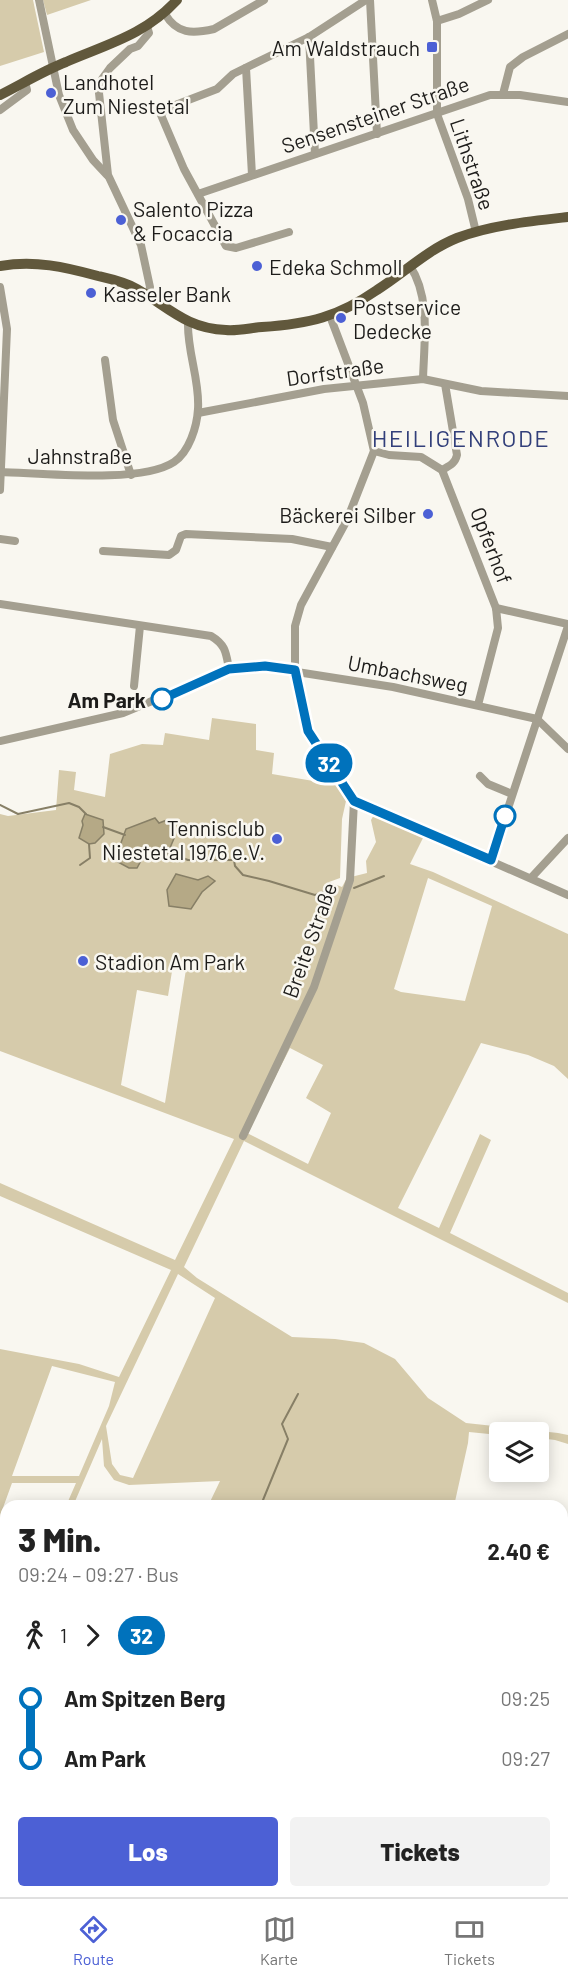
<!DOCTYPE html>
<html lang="de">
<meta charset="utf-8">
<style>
body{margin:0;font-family:Barlow,sans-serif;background:#f2f2f2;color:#222;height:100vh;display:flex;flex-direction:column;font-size:22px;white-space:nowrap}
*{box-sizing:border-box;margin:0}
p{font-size:20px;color:#767676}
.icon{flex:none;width:33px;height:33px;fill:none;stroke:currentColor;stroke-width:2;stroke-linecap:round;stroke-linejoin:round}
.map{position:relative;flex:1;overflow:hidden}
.drawer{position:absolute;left:0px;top:1500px;width:568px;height:398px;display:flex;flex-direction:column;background:#fff;border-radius:18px 18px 0 0;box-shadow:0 3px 15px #0003}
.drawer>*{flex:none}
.badge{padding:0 12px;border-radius:20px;font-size:21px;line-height:39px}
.fabs{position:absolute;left:489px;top:1422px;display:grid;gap:12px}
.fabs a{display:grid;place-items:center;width:60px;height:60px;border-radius:6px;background:#fff;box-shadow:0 3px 15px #0003;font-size:30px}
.map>.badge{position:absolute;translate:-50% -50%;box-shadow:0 0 0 3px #fff}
.legs{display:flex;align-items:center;gap:9px;height:66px;padding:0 18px;font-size:20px}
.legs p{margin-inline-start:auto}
.summary{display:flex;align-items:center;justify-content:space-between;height:102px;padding:0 18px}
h1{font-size:33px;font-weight:800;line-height:45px}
.button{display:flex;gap:12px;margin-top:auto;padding:12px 18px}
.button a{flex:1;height:69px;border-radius:6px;background:#4c60d5;color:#fff;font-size:24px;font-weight:800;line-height:69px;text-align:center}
.button a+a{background:#f2f2f2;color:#222}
ul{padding:0 18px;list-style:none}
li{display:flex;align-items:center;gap:21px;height:60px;font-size:22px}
li i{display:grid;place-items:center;width:9px;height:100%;margin:0 8px;background:currentColor}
li i::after{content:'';width:15px;height:15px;margin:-8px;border:4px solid;border-radius:50%;background:#fff}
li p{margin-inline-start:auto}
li:first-child i{background:linear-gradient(#0000 50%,currentColor 0)}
li:last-child i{background:linear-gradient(currentColor 50%,#0000 0)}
.tab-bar{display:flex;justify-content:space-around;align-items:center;height:84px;border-top:2px solid #e0e0e0;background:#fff;font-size:16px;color:#767676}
.tab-bar a{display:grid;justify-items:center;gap:3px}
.tab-bar .active{color:#4c60d5}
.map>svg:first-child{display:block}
</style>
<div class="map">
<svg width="568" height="1897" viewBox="0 0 568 1897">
<rect width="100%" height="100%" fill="#f9f7f0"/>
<!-- green -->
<g fill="#d6cbab" fill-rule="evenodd">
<polygon points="0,0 33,0 44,52 0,66"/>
<polygon points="43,0 91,0 47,15"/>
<path d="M212,718L256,724V750L274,753L272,774L337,785L346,801L342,819L340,878L329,882L342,887L347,878L367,873L366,861L376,842L371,820L375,813L425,834L410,864L433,872L568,934V1079L554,1066L528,1055L481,1043L398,1208L439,1228L480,1134L491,1140L450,1233L568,1293V1303L244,1141L184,1267L197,1278L292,1337L335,1339L364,1343L395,1359L428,1398L466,1423L558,1433L568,1435V1444L555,1440L539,1438L538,1432H500L499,1435L469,1432L468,1443L454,1506H208L220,1481L129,1485L114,1480L104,1466L102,1439L73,1506H66L76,1483H12L0,1516V1349L79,1364L119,1377L171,1270L0,1196V1183L175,1260L234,1139L0,1051V814L8,816L56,810L59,770L76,772L74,790L105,797L110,754L142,744L163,745L165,733L209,740ZM428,878L492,906L465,1001L401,992L394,989ZM174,959L187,963L165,1103L121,1085L137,990L168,996ZM290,1048L323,1065L306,1098L331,1113L308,1164L247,1133ZM178,1274L215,1298L133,1478L120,1475L112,1464L106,1426ZM52,1366L115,1382L109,1406L79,1476H12Z"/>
<polygon points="562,1661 568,1663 568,1892 562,1891"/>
<polygon points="240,1892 407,1892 404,1897 236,1897"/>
</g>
<!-- water -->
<g fill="#b5a986" stroke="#877f66" stroke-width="1.5">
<polygon points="85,814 103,820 104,834 95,843 89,844 79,838 83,825 82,821"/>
<polygon points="155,818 159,823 167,820 175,836 167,855 150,853 142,859 137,868 129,868 118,862 118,851 126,829"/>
<polygon points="176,874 198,880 208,876 215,881 202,892 191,909 169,906 167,890"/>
</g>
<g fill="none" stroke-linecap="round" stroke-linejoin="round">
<!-- stream -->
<g stroke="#877f66" stroke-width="2">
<polyline points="0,805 18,814 69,803 79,807 86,814"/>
<polyline points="103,827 125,835"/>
<polyline points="167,852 188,860 234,860 235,866 243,875 269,881 315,895 324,892 327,884"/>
<polyline points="80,865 90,858 89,844"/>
<polyline points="354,888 384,876"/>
<polyline points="263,1500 288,1439 282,1424 298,1394"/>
<polyline points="42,1897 46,1892"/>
</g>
<!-- minor -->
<g stroke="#a49f90" stroke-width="8">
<polyline points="39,0 59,95 73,130 93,160 107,175"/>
<polyline points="370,0 377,134"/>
<polyline points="432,0 437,21 437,114 468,199 476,232"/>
<path d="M165,14C177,34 192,34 214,29L264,0"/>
<polyline points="437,21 459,14 488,0"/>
<polyline points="147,26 149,33 138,46 130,49 110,68 102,79 99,93 108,175 141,245 150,287 148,296"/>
<polyline points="309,37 315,154"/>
<polyline points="246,68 252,175"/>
<polyline points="503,94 510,67 523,57 568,34"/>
<polyline points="0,110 27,90 25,82"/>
<polyline points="198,194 490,95 520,95 568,102"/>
<polyline points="289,232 236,248 226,246 184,169 161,115 165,109 217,89 233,74 309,37 366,0"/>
<path d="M410,266C431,297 424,343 423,379"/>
<polyline points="0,287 7,329 0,490"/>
<polyline points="105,360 113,420 131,475"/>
<polyline points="198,413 324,389 423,379 481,391 568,396"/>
<polyline points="374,451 389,455 421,457 442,470 496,608 498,628 478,705"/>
<path d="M442,470C449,466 455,464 457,455L445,384"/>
<path d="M0,472C41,473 141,484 174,462C189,452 197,427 198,409C200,380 187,352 188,322"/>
<polyline points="0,539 15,541"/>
<polyline points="103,551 169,555 176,550 181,536 186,534 292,539 332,547"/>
<path d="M0,604L211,636C226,645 226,653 229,669"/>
<polyline points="496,608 568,624"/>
<polyline points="134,686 140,626"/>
<polyline points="0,741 123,713 229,669 265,667 393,687 537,719 568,749"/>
<polyline points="480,776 488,784 512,794"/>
<polyline points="354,801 568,895"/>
<polyline points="491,860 568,626"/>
<polyline points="531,878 568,838"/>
<polyline points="243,1136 314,987 350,880 354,801 308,731 295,670 295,626 301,605 347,520 374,451 363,403 330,316"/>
</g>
<!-- major -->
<g stroke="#61583c" stroke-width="10">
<path d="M0,95C22,84 43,71 66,62C108,44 145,35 177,0"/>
<path d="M0,266C35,260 65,267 98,276C111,279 125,282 137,289C168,307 187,329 226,330C238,331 250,328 262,327C309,324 338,317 377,290C404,273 427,250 457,238C491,225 532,221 568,217"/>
</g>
</g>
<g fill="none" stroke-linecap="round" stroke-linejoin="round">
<!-- line-1 casing -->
<g stroke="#fff" stroke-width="14">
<polyline id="line-1" points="162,699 229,669 265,666 295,670 308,731 354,801 491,860 505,816"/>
</g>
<!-- line-1 -->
<use href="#line-1" stroke="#0072bc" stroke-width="9"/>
</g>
<!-- markers -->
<g fill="#4c60d5" stroke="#f9f7f0" stroke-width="2">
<rect x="426" y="41" width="12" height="12" rx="3"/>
<circle cx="51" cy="93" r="6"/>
<circle cx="121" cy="220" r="6"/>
<circle cx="257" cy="266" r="6"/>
<circle cx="91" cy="293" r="6"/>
<circle cx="341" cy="318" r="6"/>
<circle cx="428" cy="514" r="6"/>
<circle cx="277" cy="839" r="6"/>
<circle cx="83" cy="961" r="6"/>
</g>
<g fill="#fff" stroke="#0072bc" stroke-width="3">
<circle cx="162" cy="699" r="10"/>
<circle cx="505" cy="816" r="10"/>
</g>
<g text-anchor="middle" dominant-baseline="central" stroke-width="5" stroke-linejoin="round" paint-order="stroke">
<!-- poi labels -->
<g font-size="21" fill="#1d1c1a" stroke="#f9f7f0" text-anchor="start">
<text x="420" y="47" text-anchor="end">Am Waldstrauch</text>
<text x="63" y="81">Landhotel<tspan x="63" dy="24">Zum Niestetal</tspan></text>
<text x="133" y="208">Salento Pizza<tspan x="133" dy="24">&amp; Focaccia</tspan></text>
<text x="269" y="266">Edeka Schmoll</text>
<text x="103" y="293">Kasseler Bank</text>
<text x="353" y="306">Postservice<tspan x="353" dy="24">Dedecke</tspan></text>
<text x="416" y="514" text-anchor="end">Bäckerei Silber</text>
<text x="265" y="827" text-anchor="end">Tennisclub<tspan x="265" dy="24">Niestetal 1976 e.V.</tspan></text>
<text x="95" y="961">Stadion Am Park</text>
</g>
<!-- street labels -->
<g font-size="21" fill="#1d1c1a" stroke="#f9f7f0">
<text transform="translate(375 114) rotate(-19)">Sensensteiner Straße</text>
<text transform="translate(473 164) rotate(71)">Lithstraße</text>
<text transform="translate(335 371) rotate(-8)">Dorfstraße</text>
<text x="80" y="455">Jahnstraße</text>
<text transform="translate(492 545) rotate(69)">Opferhof</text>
<text transform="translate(408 673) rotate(11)">Umbachsweg</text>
<text transform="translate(309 940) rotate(-70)">Breite Straße</text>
</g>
<!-- stop labels -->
<g font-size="21" font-weight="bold" fill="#1d1c1a" stroke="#f9f7f0" text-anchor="end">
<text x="146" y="699">Am Park</text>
</g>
<!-- quarter labels -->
<g font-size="24" letter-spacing="1.5" fill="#323f7a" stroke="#f9f7f0">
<text x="461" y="437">HEILIGENRODE</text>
</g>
</g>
</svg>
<div class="fabs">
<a><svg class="icon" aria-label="layers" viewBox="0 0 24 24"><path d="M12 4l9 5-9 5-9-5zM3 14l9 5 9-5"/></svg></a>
</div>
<b class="badge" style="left:329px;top:763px;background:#0072bc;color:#fff">32</b>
<section class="drawer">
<div class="summary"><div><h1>3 Min.</h1><p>09:24 – 09:27 · Bus</p></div><b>2.40 €</b></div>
<div class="legs"><svg class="icon" aria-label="walk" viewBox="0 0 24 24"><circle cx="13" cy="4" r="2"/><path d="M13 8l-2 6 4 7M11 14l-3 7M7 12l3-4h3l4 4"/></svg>1<svg class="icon" aria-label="forward" viewBox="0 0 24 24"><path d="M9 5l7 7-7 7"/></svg><b class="badge" style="background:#0072bc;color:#fff">32</b></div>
<ul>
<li><i style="color:#0072bc"></i><b>Am Spitzen Berg</b><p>09:25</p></li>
<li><i style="color:#0072bc"></i><b>Am Park</b><p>09:27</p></li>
</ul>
<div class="button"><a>Los</a><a>Tickets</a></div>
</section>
</div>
<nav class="tab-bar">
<a class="active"><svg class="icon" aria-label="directions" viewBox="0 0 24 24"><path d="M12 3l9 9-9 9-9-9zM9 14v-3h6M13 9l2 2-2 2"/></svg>Route</a>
<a><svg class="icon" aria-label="map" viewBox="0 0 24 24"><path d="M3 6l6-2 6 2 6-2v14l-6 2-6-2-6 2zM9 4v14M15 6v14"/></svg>Karte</a>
<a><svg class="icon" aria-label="tickets" viewBox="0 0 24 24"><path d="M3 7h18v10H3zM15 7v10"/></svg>Tickets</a>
</nav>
